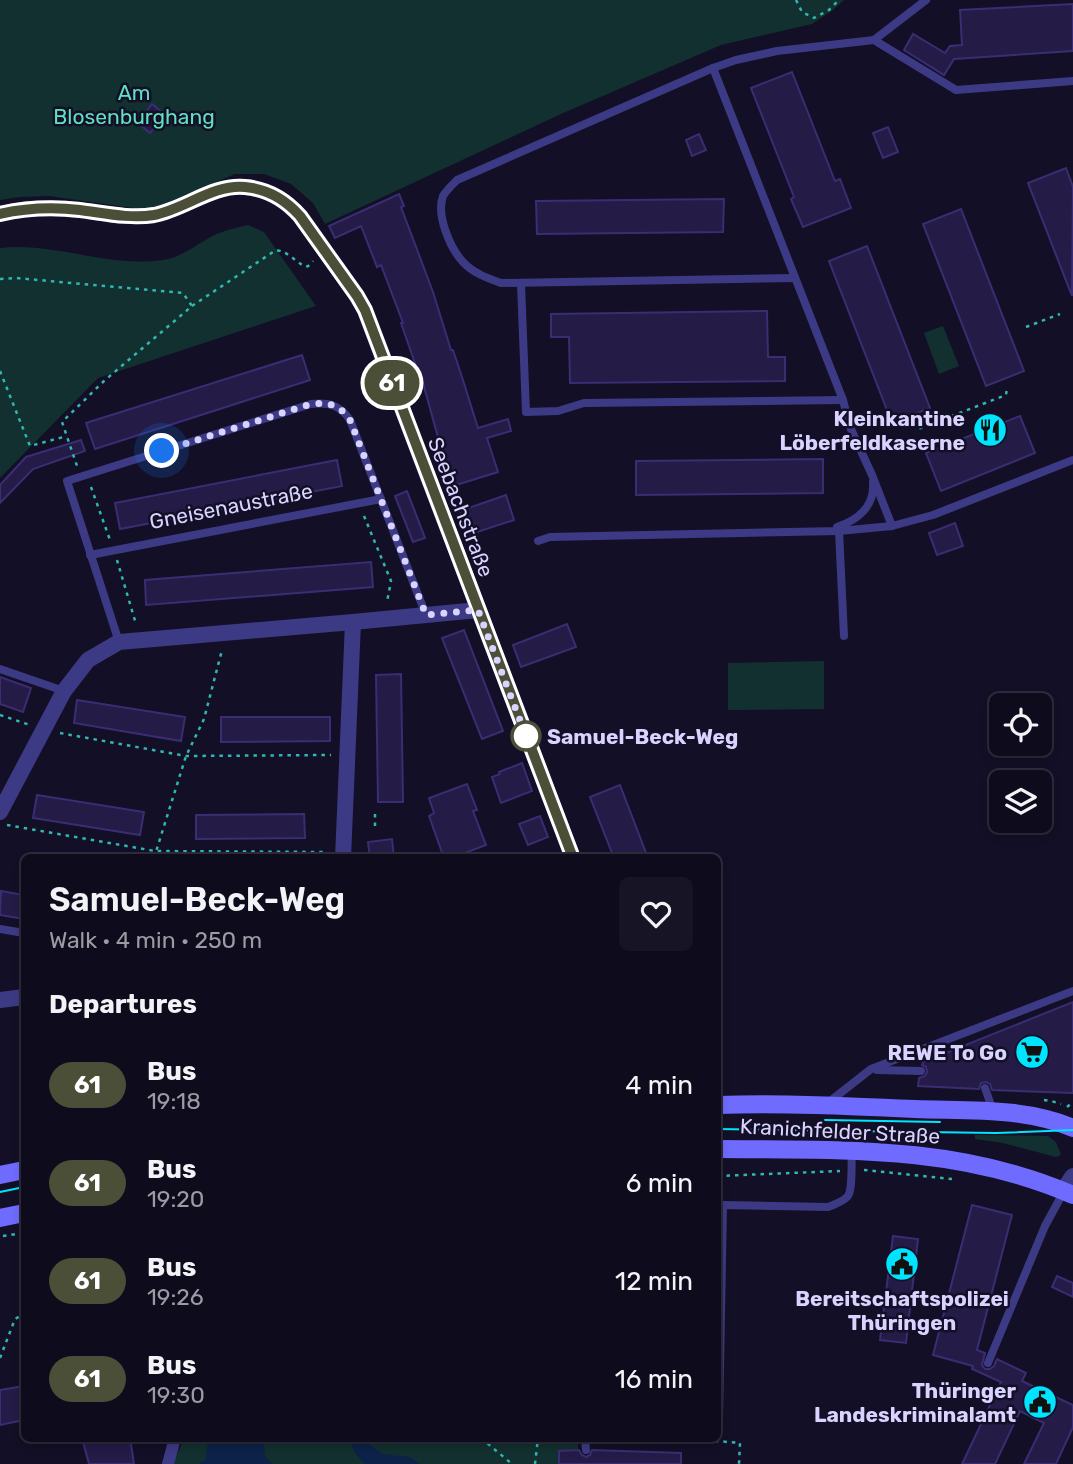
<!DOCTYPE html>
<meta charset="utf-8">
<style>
body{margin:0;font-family:Rubik,sans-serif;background:#171425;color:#f1f3f6;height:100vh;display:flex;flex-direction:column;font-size:26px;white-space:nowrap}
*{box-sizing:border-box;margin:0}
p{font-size:23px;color:#9b9ba3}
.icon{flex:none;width:38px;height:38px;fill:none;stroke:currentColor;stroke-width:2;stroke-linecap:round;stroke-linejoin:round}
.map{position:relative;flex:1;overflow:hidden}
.panel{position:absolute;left:21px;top:854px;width:700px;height:588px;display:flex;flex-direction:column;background:#0e0b1c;border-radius:10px;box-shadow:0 4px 10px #0003,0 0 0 2px #2e2b3b}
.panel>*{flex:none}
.badge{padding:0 14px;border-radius:23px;font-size:24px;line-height:46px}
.tools{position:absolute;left:989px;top:693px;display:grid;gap:14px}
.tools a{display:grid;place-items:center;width:63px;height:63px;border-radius:10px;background:#0e0b1c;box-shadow:0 4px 10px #0003,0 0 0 2px #2e2b3b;font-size:35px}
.you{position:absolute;width:35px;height:35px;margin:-18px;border:5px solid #fff;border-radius:50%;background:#1a73e8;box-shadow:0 0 0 10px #1a73e833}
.map>.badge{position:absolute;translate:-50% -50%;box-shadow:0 0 0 4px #fff}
h2{padding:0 28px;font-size:26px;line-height:63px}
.round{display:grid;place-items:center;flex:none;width:74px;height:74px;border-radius:10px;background:#171425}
.overview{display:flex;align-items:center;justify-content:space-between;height:119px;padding:0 28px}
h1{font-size:33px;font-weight:600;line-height:52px}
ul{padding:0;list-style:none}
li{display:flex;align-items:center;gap:21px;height:98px;padding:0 28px}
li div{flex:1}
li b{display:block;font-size:26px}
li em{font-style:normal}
li .badge{min-width:77px;font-weight:700;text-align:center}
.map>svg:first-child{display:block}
</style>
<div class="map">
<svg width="1073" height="1464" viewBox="0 0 1073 1464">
<rect width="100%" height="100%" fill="#130f26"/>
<!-- green -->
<g fill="#12302f">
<polygon points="0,0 844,0 833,10 812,24 721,45 561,114 325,224 313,203 291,184 264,174 235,174 160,206 140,209 49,196 20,197 0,200"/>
<path d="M248,225L264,232L316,306L98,378L0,478V248C54,242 109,268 163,260C185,257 202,239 222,232C230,229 240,227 248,225Z"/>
<polygon points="943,326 959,366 939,374 924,333"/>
<polygon points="824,661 824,709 728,710 728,663"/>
<polygon points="975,1135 1048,1136 1056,1142 1061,1155 1056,1157 1003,1143 975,1139"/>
<polygon points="183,1439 578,1439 578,1449 559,1451 559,1464 172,1464 180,1448"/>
</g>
<!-- water -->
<g fill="#0c2248">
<polygon points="210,1439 268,1439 264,1444 265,1456 272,1464 199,1464 206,1459 207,1447"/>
<path d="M350,1439H363L382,1454L410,1457L420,1464H365C358,1458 351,1448 350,1439Z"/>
</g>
<!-- building -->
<g fill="#241b47" stroke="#3b2d73" stroke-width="2">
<polygon points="1073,4 1073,51 954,59 944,75 904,50 913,34 945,53 950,46 962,45 960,10"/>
<polygon points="792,72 835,181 840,179 851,208 803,227 791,199 794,197 751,88"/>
<polygon points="152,104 164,114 150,133 138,123"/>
<polygon points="888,127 898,152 883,158 873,133"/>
<polygon points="699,134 706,150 692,156 686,140"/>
<polygon points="1066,168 1073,187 1072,296 1028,183"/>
<polygon points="399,194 404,206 401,207 433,292 451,350 453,350 462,377 478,428 508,419 511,431 487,438 498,472 453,486 439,441 420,372 418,372 401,323 403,323 381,265 377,267 361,226 335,238 329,226"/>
<polygon points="724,199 723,232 537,234 536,201"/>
<polygon points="961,209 1024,371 986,386 923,224"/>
<polygon points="867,246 930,408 892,423 829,261"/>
<polygon points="767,311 768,357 785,357 785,381 570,383 569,337 551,337 551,314"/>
<polygon points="302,355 310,380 95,449 86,423"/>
<polygon points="1020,416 1035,453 941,491 926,453"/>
<polygon points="81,440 85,451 33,469 0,503 0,485 26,457"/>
<polygon points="823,459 823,493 636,495 636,461"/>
<polygon points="337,460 342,486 120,529 115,503"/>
<polygon points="407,491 425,538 413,542 395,496"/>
<polygon points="506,495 514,520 468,535 460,511"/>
<polygon points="955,523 963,546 937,555 929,533"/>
<polygon points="371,562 373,587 146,605 145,580"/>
<polygon points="567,624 576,647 521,667 513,645"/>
<polygon points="464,630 503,731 482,739 442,638"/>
<polygon points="401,674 403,802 378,802 376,675"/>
<polygon points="0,677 31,688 23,712 0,704"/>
<polygon points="77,700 185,717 181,741 74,723"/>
<polygon points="221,717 330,717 330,741 221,742"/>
<polygon points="522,763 532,791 501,803 492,777 500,774 499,772"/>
<polygon points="467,784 477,810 473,811 486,845 452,858 444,858 429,816 434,813 429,798"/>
<polygon points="620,785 648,858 614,858 590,797"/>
<polygon points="37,795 144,812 140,835 33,818"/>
<polygon points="304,814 305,838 196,839 196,815"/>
<polygon points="540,816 548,837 528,845 519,824"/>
<polygon points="392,839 394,858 370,858 368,842"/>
<polygon points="1,891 24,895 24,919 0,915"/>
<polygon points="1073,1002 1073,1093 992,1090 990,1084 986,1082 981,1083 979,1089 918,1086 919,1078 925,1076 927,1072 926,1067 922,1065 923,1062"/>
<polygon points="972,1205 1012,1215 977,1350 985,1353 982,1365 985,1369 990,1369 994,1366 997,1359 1026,1373 1022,1381 1073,1405 1073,1427 1056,1464 1024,1464 1044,1423 1020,1411 995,1464 962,1464 1001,1382 972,1369 973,1366 933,1355"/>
<polygon points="893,1236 918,1239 906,1343 880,1340"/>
<polygon points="1057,1276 1073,1283 1073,1297 1052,1287"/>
<polygon points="24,1386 24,1420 0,1425 0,1390"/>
<polygon points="82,1438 130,1438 134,1464 89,1464"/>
<polygon points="579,1450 581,1454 586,1457 590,1455 592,1450 681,1453 681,1464 559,1464 559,1451"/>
</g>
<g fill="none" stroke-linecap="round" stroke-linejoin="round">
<!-- path -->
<g stroke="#2fb8b0" stroke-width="2.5" stroke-dasharray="3.5 5" stroke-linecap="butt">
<polyline points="796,0 802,12 814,18 829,10 839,0"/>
<polyline points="0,279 16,278 183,293 192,306 104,381 62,422 77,466"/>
<path d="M192,306L276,250C289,252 294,261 306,267L310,265L313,261"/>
<polyline points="1026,327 1060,314"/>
<polyline points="0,371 30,446 67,436"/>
<polyline points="913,424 918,429 1006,395 1007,388"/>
<polyline points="91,487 110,540"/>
<polyline points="364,516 391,581 387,602"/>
<polyline points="117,560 136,624"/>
<polyline points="0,715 30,725"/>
<polyline points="60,733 186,756 331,755"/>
<polyline points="375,814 375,828"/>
<polyline points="7,825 155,851 327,852"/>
<polyline points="154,858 186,756 204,719 222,650"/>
<polyline points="1044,1100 1051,1101 1061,1104"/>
<polyline points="1067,1107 1073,1102"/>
<polyline points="864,1170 952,1179"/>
<polyline points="718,1176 840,1171"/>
<polyline points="3,1236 24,1233"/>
<polyline points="0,1358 15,1319 24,1314"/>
<polyline points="481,1438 512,1464"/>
<polyline points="681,1438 740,1443 739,1464"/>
<polyline points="535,1464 538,1438"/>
</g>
<!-- service -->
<g stroke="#3d3a85" stroke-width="8">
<polyline points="874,40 956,90 1073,81"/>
<polyline points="713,68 843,400 850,427 872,475 892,526"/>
<path d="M795,278L501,283C487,278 473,273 463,262C450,248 436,215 443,196C446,191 453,184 457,180L713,68L736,60L777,51L874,40L926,0"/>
<polyline points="521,284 526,412 558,411 584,403 843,400"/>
<path d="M837,527C858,520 875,506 873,482"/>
<polyline points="839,531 844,636"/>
<polyline points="538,541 550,537 839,531 892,526 933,515 1073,460"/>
<polyline points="90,555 381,499"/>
<path d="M119,642L67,481L311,404C329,402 340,405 350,420L426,615"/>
<polyline points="0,669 64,691"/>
<polyline points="0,929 24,933"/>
<polyline points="877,1070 921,1071"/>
<polyline points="985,1088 993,1111"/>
<polyline points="829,1102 871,1069 1073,991"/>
<polyline points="988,1363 1045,1226 1064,1191"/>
<path d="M719,1420L723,1205L828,1207C835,1204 843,1202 848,1196C853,1188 851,1161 852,1150"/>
<polyline points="585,1438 586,1450"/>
</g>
<!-- pedestrian -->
<polyline stroke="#3d3a85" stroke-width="12" points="168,1464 175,1438"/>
<!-- minor -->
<g stroke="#3d3a85" stroke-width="16">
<path d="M0,214C26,208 53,207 80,210C104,213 129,219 154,215C185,209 213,184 245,187C268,189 284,199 300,216L357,296L365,311L573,858"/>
<polyline points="0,812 64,691 88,660 119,642 353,622 478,610"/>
<polyline points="343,858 353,622"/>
<polyline points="0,1000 24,997"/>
</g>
<!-- tertiary -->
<polyline stroke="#3d3a85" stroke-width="18" points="1064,1191 1073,1177"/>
<!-- secondary -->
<g stroke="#6f6bff" stroke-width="18">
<path d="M718,1105C783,1103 849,1106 915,1109C967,1111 1024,1107 1073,1128"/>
<path d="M718,1149C841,1150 958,1145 1073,1195"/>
<polyline points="0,1175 24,1170"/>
<polyline points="0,1218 24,1213"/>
</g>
<!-- tram -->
<g stroke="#00e5ff" stroke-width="2">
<polyline points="825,1120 940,1122"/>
<polyline points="718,1129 996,1133 1073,1130"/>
<polyline points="0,1192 24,1187"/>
</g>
</g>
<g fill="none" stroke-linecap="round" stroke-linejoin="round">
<!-- line casing -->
<g stroke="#fff" stroke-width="16">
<path id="line" d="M0,214C26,208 53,207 80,210C104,213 130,219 154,215C185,209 213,184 245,187C268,189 285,199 300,216L357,296L365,310L573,858"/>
</g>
<!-- line -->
<use href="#line" stroke="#4b4f38" stroke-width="10"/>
<!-- walk -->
<path stroke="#d9d4ff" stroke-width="7" stroke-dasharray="0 12.6" d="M162,451L311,404C329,402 340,405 350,420L426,615L478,610L526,736"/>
</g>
<!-- icons -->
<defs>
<g id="restaurant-disc" transform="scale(1.75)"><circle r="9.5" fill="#00e5ff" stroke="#130f26"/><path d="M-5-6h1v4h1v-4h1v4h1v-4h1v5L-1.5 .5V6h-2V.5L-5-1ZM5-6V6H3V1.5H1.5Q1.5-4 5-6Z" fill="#111"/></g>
<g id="supermarket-disc" transform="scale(1.75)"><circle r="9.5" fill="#00e5ff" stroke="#130f26"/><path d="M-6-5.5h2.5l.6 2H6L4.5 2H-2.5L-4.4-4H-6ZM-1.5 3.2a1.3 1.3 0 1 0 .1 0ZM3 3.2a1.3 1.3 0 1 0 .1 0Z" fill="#111"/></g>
<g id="civic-disc" transform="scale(1.75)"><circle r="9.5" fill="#00e5ff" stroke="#130f26"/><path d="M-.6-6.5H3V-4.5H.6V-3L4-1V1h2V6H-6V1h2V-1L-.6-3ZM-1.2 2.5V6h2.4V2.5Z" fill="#111"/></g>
</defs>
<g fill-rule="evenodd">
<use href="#restaurant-disc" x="990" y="430"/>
<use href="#supermarket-disc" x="1032" y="1052"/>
<use href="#civic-disc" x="902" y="1264"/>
<use href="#civic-disc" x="1040" y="1402"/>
</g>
<!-- markers -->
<circle fill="#fff" stroke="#4b4f38" stroke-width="3.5" cx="526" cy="736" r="14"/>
<g text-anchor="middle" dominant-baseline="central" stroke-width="5" stroke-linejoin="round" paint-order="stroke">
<!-- park labels -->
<g font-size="21" fill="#5fe0c0" stroke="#130f26">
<text x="134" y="92">Am<tspan x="134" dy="24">Blosenburghang</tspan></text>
</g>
<!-- poi labels -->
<g font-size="21" font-weight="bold" fill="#d9d4ff" stroke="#130f26" text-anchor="end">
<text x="965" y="418">Kleinkantine<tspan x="965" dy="24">Löberfeldkaserne</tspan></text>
<text x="1007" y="1052">REWE To Go</text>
<text x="902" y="1298" text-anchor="middle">Bereitschaftspolizei<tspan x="902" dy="24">Thüringen</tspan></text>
<text x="1016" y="1390">Thüringer<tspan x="1016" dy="24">Landeskriminalamt</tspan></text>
</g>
<!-- street labels -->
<g font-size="21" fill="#d9d4ff" stroke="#130f26">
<text transform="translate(231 506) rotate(-11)">Gneisenaustraße</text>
<text transform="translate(461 507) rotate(69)">Seebachstraße</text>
<text transform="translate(840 1131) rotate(3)">Kranichfelder Straße</text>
</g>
<!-- stop labels -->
<g font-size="21" font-weight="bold" fill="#d9d4ff" stroke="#130f26" text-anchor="start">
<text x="547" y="736">Samuel-Beck-Weg</text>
</g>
</g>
</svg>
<div class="tools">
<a><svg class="icon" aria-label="locate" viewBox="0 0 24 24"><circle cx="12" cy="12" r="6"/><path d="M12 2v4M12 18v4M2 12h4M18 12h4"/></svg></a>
<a><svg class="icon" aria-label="layers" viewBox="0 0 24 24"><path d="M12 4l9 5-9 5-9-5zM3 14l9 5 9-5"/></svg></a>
</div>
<div class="you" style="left:162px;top:451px"></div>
<b class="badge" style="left:392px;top:383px;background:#4b4f38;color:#fff">61</b>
<section class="panel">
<div class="overview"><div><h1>Samuel-Beck-Weg</h1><p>Walk · 4 min · 250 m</p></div><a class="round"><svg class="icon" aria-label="heart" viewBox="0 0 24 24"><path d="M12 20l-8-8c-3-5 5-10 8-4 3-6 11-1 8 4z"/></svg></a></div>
<h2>Departures</h2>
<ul>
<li><span class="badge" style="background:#4b4f38;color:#fff">61</span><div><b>Bus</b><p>19:18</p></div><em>4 min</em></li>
<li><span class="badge" style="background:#4b4f38;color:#fff">61</span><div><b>Bus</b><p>19:20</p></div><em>6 min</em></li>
<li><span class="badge" style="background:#4b4f38;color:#fff">61</span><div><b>Bus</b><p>19:26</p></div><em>12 min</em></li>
<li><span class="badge" style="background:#4b4f38;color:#fff">61</span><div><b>Bus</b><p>19:30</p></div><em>16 min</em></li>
</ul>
</section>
</div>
